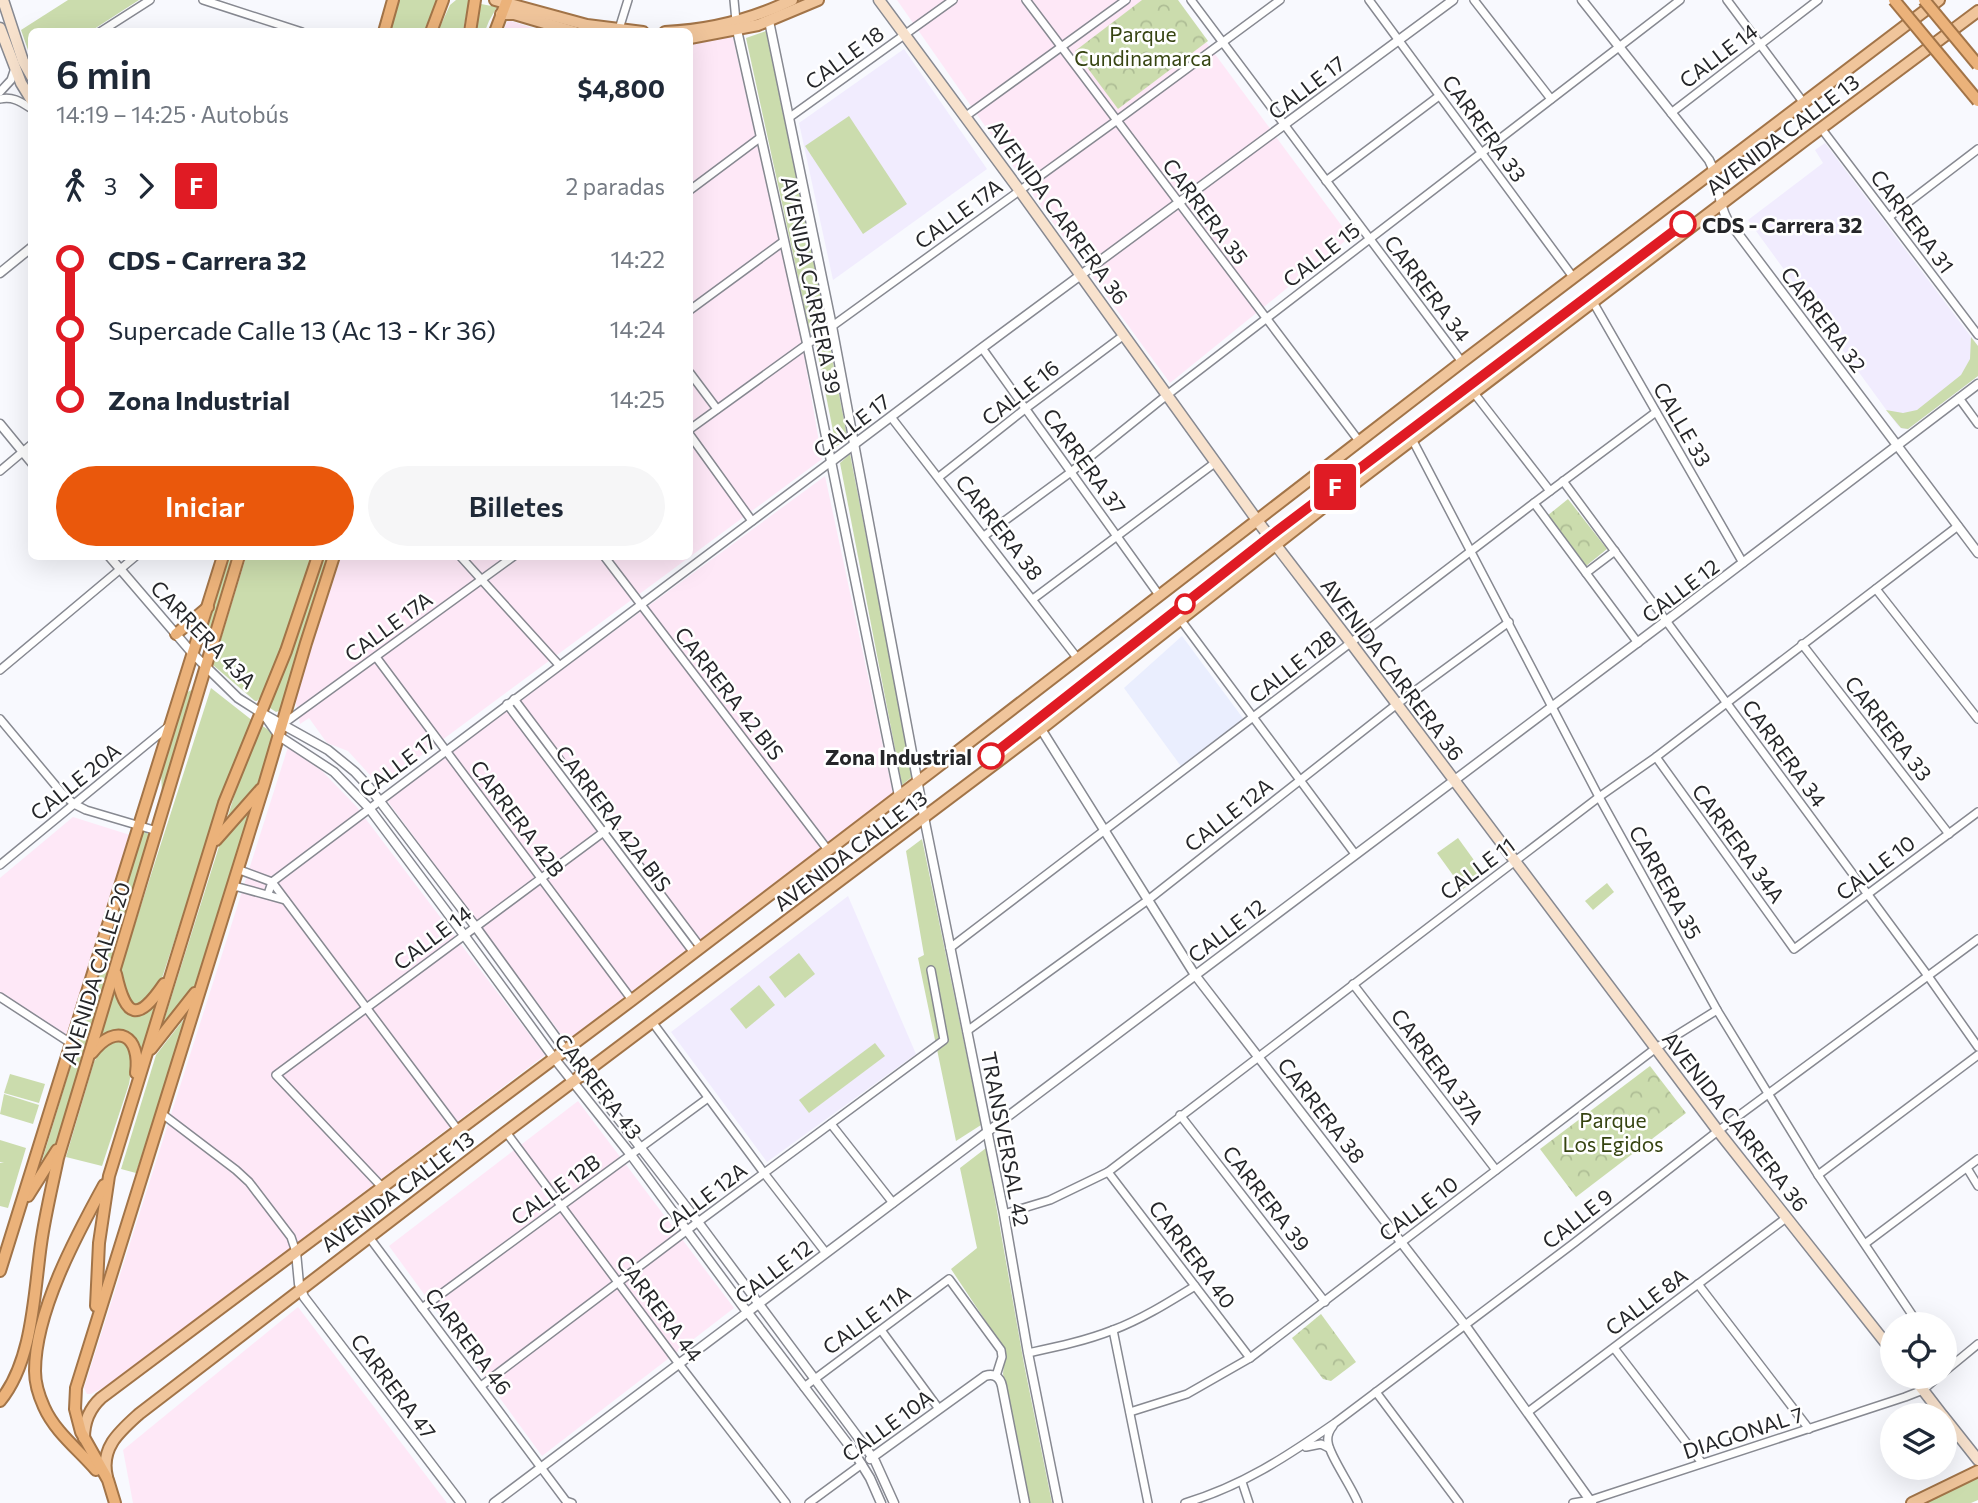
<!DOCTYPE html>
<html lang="es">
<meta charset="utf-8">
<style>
body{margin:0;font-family:Commissioner,sans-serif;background:#f6f6f7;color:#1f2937;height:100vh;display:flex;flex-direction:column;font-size:26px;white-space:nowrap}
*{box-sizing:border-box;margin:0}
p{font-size:23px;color:#747a83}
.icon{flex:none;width:38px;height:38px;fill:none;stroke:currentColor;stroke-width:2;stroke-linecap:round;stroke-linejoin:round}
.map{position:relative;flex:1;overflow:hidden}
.sheet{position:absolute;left:28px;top:28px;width:665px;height:532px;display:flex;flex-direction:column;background:#fff;border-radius:10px;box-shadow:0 7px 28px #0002}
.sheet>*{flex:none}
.badge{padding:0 14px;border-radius:5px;font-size:24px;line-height:46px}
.buttons{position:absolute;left:1880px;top:1312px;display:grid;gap:14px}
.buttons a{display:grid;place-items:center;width:77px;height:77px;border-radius:50%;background:#fff;box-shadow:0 7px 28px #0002;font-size:35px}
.map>.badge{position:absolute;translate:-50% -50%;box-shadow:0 0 0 4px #fff}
.legs{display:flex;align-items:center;gap:10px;height:77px;padding:0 28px;font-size:23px}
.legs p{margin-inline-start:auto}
.headline{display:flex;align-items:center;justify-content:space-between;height:119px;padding:0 28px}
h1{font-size:38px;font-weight:600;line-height:52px}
.action{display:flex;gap:14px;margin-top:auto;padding:14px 28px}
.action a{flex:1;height:80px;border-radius:42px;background:#ea580c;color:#fff;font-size:28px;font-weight:600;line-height:80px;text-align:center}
.action a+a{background:#f6f6f7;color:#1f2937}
ul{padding:0 28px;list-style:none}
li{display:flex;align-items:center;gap:24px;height:70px;font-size:26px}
li i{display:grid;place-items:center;width:10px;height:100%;margin:0 9px;background:currentColor}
li i::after{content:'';width:18px;height:18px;margin:-9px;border:5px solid;border-radius:50%;background:#fff}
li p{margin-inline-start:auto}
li:first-child i{background:linear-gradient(#0000 50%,currentColor 0)}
li:last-child i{background:linear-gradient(currentColor 50%,#0000 0)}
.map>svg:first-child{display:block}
</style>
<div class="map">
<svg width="1978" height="1503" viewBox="0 0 1978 1503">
<defs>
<pattern id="park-crowns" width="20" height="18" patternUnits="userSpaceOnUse" patternTransform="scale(1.75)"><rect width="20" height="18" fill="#cbdcad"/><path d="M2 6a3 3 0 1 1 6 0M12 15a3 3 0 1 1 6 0" fill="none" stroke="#aebd95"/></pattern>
</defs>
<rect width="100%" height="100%" fill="#f8f9fe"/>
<!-- built -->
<polygon fill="#eaeefe" points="1182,636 1245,721 1183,769 1124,688"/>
<!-- industrial -->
<g fill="#fee8f7">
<polygon points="897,0 1175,0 1350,237 1170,383 1038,202"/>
<polygon points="508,20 541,31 503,31"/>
<polygon points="729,37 733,38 801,338 822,459 380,786 348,751 327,743 309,718 300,724 295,698 341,557 690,556 690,45"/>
<polygon points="825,476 893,793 566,1041 386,799"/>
<polygon points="288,747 322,771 356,806 545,1055 110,1384 91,1394 87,1394 84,1388"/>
<polygon points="73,817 130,835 66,1039 0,994 0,878"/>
<polygon points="578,1101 734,1308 542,1456 389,1246"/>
<polygon points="298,1307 447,1503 133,1503 123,1450"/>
</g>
<!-- education -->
<g fill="#f1ecfe">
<polygon points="904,49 987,169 833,280 799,123"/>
<polygon points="1825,143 1978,346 1978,376 1908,429 1903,429 1898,426 1748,220 1823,163 1815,150"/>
<polygon points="848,896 916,1054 767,1162 671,1032"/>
</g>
<!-- grass -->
<g fill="#cbdcad">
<polygon points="68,0 139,0 91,31 32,32 31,54 29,53 21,30"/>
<polygon points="399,0 437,0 424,31 389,32"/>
<polygon points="456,0 469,0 463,31 438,31 450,5"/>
<polygon points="481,4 497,7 489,21 485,31 476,31"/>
<polygon points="766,31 826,322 810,332 746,38"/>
<polygon points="849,116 907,204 863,234 805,146"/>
<polygon points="828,336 848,441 836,446 816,345"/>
<polygon points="1971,337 1978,346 1978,376 1908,429 1901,428 1886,410 1903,413 1917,410 1961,375 1970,359"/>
<polygon points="850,454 913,776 902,785 840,463"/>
<polygon points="227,557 233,557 206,647 201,642"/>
<polygon points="246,557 311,557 285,639 262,695 257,701 255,701 213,665"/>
<polygon points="324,557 330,557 282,710 276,712 270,708 269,705 284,671"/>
<polygon points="211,688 253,721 225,787 162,978 154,995 138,1006 128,1002 121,978 121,968"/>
<polygon points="194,689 162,795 161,771 185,693"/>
<polygon points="261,725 275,734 260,781 252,793 226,822 244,765"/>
<polygon points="252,803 193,991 161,1030 222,837"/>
<polygon points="146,831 149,836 62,1136 38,1174 141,835"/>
<polygon points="1458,838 1484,874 1463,889 1437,853"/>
<polygon points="922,839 981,1125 956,1141 918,958 924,955 906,851"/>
<polygon points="1607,883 1614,892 1593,910 1585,901"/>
<polygon points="799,953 815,974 785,998 769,977"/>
<polygon points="759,985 775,1005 746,1029 730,1009"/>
<path d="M115,990C121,1021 138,1023 158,1001L141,1058C140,1044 137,1037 124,1031L100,1039Z"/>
<polygon points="187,1015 136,1173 121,1169 156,1055"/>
<path d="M119,1039L130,1047L132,1067L129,1084L102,1166L66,1157L94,1062C101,1050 106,1043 119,1039Z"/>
<polygon points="875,1043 885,1056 809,1113 799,1100"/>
<polygon points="10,1074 45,1084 39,1103 4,1093"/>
<polygon points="4,1094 39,1105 33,1124 0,1114"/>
<polygon points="0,1140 26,1148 8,1208 0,1206 0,1163 4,1163 0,1162"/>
<polygon points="986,1148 1024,1364 1052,1503 1028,1503 1003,1374 1005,1350 951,1269 977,1248 960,1168"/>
<polygon points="1978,1477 1978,1500 1971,1503 1919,1503"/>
</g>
<!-- park -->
<g fill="url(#park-crowns)">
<polygon points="1142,0 1178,0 1208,41 1118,109 1075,51"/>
<polygon points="1568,499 1607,549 1586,566 1547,516"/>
<polygon points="1650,1066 1686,1113 1576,1197 1540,1149"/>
<polygon points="1321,1314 1356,1362 1331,1381 1323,1379 1292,1338"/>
</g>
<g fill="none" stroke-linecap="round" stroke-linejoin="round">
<!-- minor casing -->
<g stroke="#878991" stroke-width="10">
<g id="minor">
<polyline points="203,0 302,32"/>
<polyline points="734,0 736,21"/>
<polyline points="1026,0 1359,441"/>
<polyline points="1191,0 1462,362"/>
<polyline points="1369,0 1573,277"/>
<polyline points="1474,0 1551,99"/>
<polyline points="1727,0 1803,102"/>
<polyline points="619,29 628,0"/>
<polyline points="100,32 150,0"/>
<polyline points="0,92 11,80 15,68"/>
<path d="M0,99C13,96 21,102 32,109"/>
<polyline points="1671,113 1818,0"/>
<polyline points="966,116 1126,0"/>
<polyline points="790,117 953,0"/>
<polyline points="1821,128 1978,335"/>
<polyline points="1326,181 1439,96"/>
<polyline points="690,190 761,137"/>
<polyline points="1889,217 1978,149"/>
<polyline points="1593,302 1743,563"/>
<polyline points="690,310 784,241"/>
<polyline points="982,348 1159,595"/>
<polyline points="690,373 717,409"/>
<polyline points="1474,393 1550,491"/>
<polyline points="1959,398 1978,424"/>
<polyline points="891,417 1078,659"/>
<polyline points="690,429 1116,121 1280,0"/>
<polyline points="690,435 752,521"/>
<polyline points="1412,439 1599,797 1717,1010 1818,1175 1919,1325"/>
<polyline points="0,471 32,444"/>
<polyline points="939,477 1025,409 1124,335"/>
<polyline points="1563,481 1928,976 1978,1047"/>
<polyline points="1534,503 1638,643"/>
<polyline points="984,536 1071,472 1167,395 1680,0"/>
<polyline points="460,556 559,665"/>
<polyline points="604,556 828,850"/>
<polyline points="1586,573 1615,551"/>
<polyline points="1876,589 1978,719"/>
<polyline points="1033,599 1216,462"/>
<polyline points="1180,619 1355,854"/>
<polyline points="1802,644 1949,834"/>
<polyline points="376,657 632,1000"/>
<polyline points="0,670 136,556"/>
<polyline points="514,699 701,948"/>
<polyline points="507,704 694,953"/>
<polyline points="0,719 61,792 74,804 86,810 157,831"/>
<polyline points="283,724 514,556"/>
<polyline points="1656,757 1794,949 1978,812"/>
<polyline points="0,865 169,726"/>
<polyline points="237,869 272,882 458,1130"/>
<polyline points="232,887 238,887 285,900"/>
<polyline points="268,894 272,882 832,461"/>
<polyline points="950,948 1534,503 1656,412"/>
<polyline points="1353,984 1496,1170"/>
<polyline points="0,997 72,1044"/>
<polyline points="653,1023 764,1173 826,1253"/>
<polyline points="967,1031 1148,900 1397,704 1509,622"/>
<polyline points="161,1113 236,1170 249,1182 291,1237 296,1252"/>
<polyline points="1180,1115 1325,1302"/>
<polyline points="831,1124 893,1203"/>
<polyline points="506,1132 679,1364 786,1503"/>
<polyline points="1967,1168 1978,1186"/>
<polyline points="1108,1172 1250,1358"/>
<polyline points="1818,1175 1978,1055"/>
<polyline points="382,1187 276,1075 609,828"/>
<polyline points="1004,1214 1050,1200 1108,1172 1599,797 1656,757 1958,526"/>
<polyline points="369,1237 566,1501 572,1503"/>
<polyline points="1866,1243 1978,1159"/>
<polyline points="1698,1284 1809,1429"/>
<polyline points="422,1308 708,1098"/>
<polyline points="881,1330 939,1409"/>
<polyline points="1113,1330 1148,1503"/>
<polyline points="1614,1348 1702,1463"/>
<path d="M1028,1353C1056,1347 1085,1341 1113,1330C1142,1319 1169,1302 1195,1286"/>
<polyline points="1944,1372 1978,1344"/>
<polyline points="481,1386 698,1222 944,1040 931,970"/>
<polyline points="804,1387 949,1279 1001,1350 1002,1357 996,1376"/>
<polyline points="1376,1392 1459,1503"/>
<polyline points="1130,1412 1187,1394 1250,1358 1656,1048 1717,1010"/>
<polyline points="1528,1412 1786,1218"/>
<path d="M1333,1426C1329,1431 1327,1436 1328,1442C1329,1455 1352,1487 1358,1503"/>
<polyline points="1306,1447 1321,1444 1329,1448"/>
<polyline points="1242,1482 1249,1503"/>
<polyline points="809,1503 862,1464"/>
<path d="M1185,1503C1242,1486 1286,1457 1335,1423L1574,1243L1718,1131L1978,939"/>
<polyline points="1573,1503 1591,1500 1905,1397 1923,1390 1938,1377"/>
</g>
</g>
<!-- tertiary casing -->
<g stroke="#878991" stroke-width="11">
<g id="tertiary">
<path d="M1582,0L1709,160C1719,178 1717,201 1727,219L1978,553"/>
<polyline points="769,21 832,326 926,827 1004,1214 1028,1353 1058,1503"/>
<polyline points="737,30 807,343 899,796"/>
<polyline points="0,273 32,247"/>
<polyline points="0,424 32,463"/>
<polyline points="832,461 982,348 1453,0"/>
<polyline points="109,556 193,654 238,698 260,712 328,750 355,772 369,787 475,926 565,1050 698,1222 863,1444 875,1461 894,1503"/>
<polyline points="265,716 279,736 334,772 369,808 464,935 554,1058 631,1155 742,1305 854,1452 870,1478 881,1503"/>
<polyline points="1041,729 1195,975 1465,1325 1592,1503"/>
<polyline points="296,1252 299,1284 304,1297 461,1503"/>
<path d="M870,1459L985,1376C994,1373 1000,1377 1002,1386L1025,1503"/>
<polyline points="494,1503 1666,621 1978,384"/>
</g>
</g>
<!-- secondary casing -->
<g stroke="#878991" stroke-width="13">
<g id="secondary">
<polyline points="3,0 23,61 32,77"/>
<polyline points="879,0 1020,191 1262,527 1351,643 1718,1131 1892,1351"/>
<polyline points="0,28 21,83 32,101"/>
<polyline points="1913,1377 1943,1416"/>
<polyline points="1944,1417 1978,1460"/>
</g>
</g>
<!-- primary casing -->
<g stroke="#a27448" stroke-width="14">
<g id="primary">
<polyline points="495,0 587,25 643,32"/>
<polyline points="501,14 514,14 575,32"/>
<path d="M665,32C709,30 753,19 792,0"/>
<polyline points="690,38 758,25 818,0"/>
<path d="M84,1438C84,1422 89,1409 101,1398L632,1000L936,768L1462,362L1939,0"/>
<path d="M107,1477C100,1448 119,1432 139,1414L506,1132L1041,729L1325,506L1804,141L1978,11"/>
<polyline points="1912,1503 1978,1471"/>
</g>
</g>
<!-- trunk casing -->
<g stroke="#a27448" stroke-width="14">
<g id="trunk">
<polyline points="384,32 393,0"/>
<polyline points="431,32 443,0"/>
<polyline points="470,32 475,0"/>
<polyline points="495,32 507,0"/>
<polyline points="176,634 208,607"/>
<polyline points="216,840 261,789"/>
<path d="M116,974C126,1019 138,1022 164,984"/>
<polyline points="151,1049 195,993"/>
<path d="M92,1053C117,1021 141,1036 136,1073"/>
<polyline points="28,1196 57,1150"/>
<polyline points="0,1271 223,556"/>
<polyline points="96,1306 99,1243 109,1176 224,803 286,651 318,556"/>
<path d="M0,1401C33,1361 34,1293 41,1244C45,1215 52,1187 58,1158L239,556"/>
<path d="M96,1470C79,1450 55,1432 44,1407C39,1396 35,1384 35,1371C35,1312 76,1236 104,1185"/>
<polyline points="115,1503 108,1480 81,1432 75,1409 76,1388 264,785 306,643 334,556"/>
</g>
</g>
<!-- minor -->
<use href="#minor" stroke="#fff" stroke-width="7"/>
<!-- tertiary -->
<use href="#tertiary" stroke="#fff" stroke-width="8"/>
<!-- secondary -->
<use href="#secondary" stroke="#f8e2cd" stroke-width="10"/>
<!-- primary -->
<use href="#primary" stroke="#f0c59b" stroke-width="10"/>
<!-- trunk -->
<use href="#trunk" stroke="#ebb27a" stroke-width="10"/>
<!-- trunk-bridge casing -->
<g stroke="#a27448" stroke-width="14" stroke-linecap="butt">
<g id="trunk-bridge">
<polyline points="1894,0 1978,101"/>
<polyline points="1924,0 1978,65"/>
</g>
</g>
<!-- trunk-bridge -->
<use href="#trunk-bridge" stroke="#ebb27a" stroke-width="10"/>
</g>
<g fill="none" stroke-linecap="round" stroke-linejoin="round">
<!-- line-1 casing -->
<g stroke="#fff" stroke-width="16">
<polyline id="line-1" points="991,756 1277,531 1683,224"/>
</g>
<!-- line-1 -->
<use href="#line-1" stroke="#e01b24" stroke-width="10"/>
</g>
<!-- markers -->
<g fill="#fff" stroke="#e01b24" stroke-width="3.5">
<circle cx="1683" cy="224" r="12"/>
<circle cx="1185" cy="604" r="9"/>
<circle cx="991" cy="756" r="12"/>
</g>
<g text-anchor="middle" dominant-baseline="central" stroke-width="5" stroke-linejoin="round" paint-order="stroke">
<!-- park labels -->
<g font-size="21" fill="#364411" stroke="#fff">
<text x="1143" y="33">Parque<tspan x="1143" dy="24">Cundinamarca</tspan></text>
<text x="1613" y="1119">Parque<tspan x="1613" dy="24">Los Egidos</tspan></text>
</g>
<!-- street labels -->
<g font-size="21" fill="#252629" stroke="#fff">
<text transform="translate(1718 55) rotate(-37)">CALLE 14</text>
<text transform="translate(844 57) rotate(-36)">CALLE 18</text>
<text transform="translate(1306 87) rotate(-37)">CALLE 17</text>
<text transform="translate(1485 128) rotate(54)">CARRERA 33</text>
<text transform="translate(1782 134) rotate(-37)">AVENIDA CALLE 13</text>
<text transform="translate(1206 211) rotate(53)">CARRERA 35</text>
<text transform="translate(1059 212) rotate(54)">AVENIDA CARRERA 36</text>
<text transform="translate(958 213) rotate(-36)">CALLE 17A</text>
<text transform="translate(1913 221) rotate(53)">CARRERA 31</text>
<text transform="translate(1321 254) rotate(-38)">CALLE 15</text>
<text transform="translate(812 285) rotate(78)">AVENIDA CARRERA 39</text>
<text transform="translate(1428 288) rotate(53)">CARRERA 34</text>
<text transform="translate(1824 319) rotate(53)">CARRERA 32</text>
<text transform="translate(1020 392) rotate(-38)">CALLE 16</text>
<text transform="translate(1683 424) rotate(60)">CALLE 33</text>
<text transform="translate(851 425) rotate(-37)">CALLE 17</text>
<text transform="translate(1085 461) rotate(54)">CARRERA 37</text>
<text transform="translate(1000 527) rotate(52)">CARRERA 38</text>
<text transform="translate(1680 590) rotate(-37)">CALLE 12</text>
<text transform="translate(388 626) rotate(-36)">CALLE 17A</text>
<text transform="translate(204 634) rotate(46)">CARRERA 43A</text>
<text transform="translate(1292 666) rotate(-38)">CALLE 12B</text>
<text transform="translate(1393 669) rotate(53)">AVENIDA CARRERA 36</text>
<text transform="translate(730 693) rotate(52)">CARRERA 42 BIS</text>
<text transform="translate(1889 728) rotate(52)">CARRERA 33</text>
<text transform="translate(1785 753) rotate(54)">CARRERA 34</text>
<text transform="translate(397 765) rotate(-37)">CALLE 17</text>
<text transform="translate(75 781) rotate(-39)">CALLE 20A</text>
<text transform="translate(1228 814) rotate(-38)">CALLE 12A</text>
<text transform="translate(518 818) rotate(53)">CARRERA 42B</text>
<text transform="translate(614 818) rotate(53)">CARRERA 42A BIS</text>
<text transform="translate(1739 843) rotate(54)">CARRERA 34A</text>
<text transform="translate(850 850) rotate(-37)">AVENIDA CALLE 13</text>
<text transform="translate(1875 867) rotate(-37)">CALLE 10</text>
<text transform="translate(1477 868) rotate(-37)">CALLE 11</text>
<text transform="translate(1666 882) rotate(61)">CARRERA 35</text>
<text transform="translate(1226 930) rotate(-37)">CALLE 12</text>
<text transform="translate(432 937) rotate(-37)">CALLE 14</text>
<text transform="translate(95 973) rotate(-73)">AVENIDA CALLE 20</text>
<text transform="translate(1438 1066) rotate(53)">CARRERA 37A</text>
<text transform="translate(599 1086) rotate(52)">CARRERA 43</text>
<text transform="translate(1322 1110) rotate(52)">CARRERA 38</text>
<text transform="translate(1736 1121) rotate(52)">AVENIDA CARRERA 36</text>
<text transform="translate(1006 1139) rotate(79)">TRANSVERSAL 42</text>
<text transform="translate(555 1189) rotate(-36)">CALLE 12B</text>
<text transform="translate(397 1191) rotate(-37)">AVENIDA CALLE 13</text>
<text transform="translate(702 1198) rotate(-37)">CALLE 12A</text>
<text transform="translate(1267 1198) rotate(52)">CARRERA 39</text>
<text transform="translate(1418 1208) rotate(-37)">CALLE 10</text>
<text transform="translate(1577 1218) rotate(-38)">CALLE 9</text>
<text transform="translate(1193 1254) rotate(53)">CARRERA 40</text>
<text transform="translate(773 1271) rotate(-37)">CALLE 12</text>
<text transform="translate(1646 1301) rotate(-37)">CALLE 8A</text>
<text transform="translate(660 1308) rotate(53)">CARRERA 44</text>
<text transform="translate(866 1319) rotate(-36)">CALLE 11A</text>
<text transform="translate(469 1341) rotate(53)">CARRERA 46</text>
<text transform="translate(394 1386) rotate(53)">CARRERA 47</text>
<text transform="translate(887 1425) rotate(-36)">CALLE 10A</text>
<text transform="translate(1743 1432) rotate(-18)">DIAGONAL 7</text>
</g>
<!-- stop labels -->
<g font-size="21" font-weight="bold" fill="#252629" stroke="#fff" text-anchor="start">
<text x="1702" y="224">CDS - Carrera 32</text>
<text x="972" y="756" text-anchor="end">Zona Industrial</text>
</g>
</g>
</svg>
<div class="buttons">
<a><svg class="icon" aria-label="locate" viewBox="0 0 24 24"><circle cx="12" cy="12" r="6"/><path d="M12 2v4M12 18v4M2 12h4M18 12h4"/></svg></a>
<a><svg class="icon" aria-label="layers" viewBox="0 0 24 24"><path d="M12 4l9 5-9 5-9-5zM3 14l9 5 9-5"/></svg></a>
</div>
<b class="badge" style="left:1335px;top:487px;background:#e01b24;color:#fff">F</b>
<section class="sheet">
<div class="headline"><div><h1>6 min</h1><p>14:19 – 14:25 · Autobús</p></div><b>$4,800</b></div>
<div class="legs"><svg class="icon" aria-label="walk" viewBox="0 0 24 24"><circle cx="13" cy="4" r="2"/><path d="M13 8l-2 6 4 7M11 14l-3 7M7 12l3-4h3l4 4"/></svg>3<svg class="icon" aria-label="forward" viewBox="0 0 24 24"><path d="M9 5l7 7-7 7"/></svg><b class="badge" style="background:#e01b24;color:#fff">F</b><p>2 paradas</p></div>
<ul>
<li><i style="color:#e01b24"></i><b>CDS - Carrera 32</b><p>14:22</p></li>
<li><i style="color:#e01b24"></i><span>Supercade Calle 13 (Ac 13 - Kr 36)</span><p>14:24</p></li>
<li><i style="color:#e01b24"></i><b>Zona Industrial</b><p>14:25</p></li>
</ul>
<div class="action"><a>Iniciar</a><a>Billetes</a></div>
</section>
</div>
